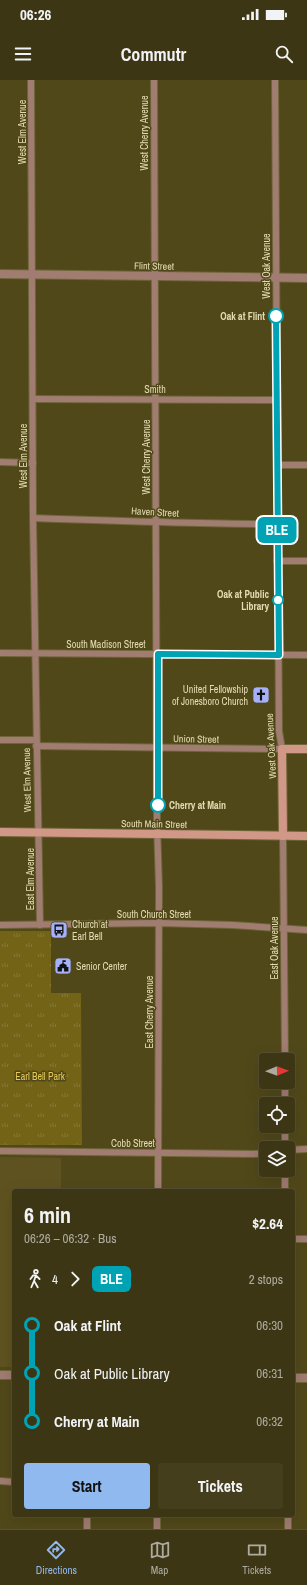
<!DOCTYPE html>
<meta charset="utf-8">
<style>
body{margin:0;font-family:"Archivo Narrow",sans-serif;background:#443e1d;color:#f1f3f6;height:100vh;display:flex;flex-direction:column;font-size:15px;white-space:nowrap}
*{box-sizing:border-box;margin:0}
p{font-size:13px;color:#adaba0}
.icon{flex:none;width:22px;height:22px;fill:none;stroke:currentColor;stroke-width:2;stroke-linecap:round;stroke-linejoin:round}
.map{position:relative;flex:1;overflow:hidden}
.side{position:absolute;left:12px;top:1109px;width:283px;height:328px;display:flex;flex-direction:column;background:#3d3614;border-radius:4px;box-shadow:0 4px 16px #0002,0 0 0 1px #565034}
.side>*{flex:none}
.badge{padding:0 8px;border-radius:6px;font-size:14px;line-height:26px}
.needle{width:26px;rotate:89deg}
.controls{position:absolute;left:259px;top:973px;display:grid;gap:8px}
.controls a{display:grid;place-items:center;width:36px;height:36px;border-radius:4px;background:#3d3614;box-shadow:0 4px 16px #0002,0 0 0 1px #565034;font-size:20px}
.map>.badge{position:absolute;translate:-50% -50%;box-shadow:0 0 0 2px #fff}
.legs{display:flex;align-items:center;gap:6px;height:44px;padding:0 12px;font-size:13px}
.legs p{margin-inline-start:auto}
.headline{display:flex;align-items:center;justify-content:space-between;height:68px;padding:0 12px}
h1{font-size:22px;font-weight:800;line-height:30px}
.primary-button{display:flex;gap:8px;margin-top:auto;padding:8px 12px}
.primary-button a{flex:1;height:46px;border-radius:4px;background:#90b9f0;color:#111;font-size:16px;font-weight:800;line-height:46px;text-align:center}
.primary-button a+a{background:#443e1d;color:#f1f3f6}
ul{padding:0 12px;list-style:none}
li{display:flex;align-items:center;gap:14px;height:48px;font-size:15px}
li i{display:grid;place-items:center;width:6px;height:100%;margin:0 5px;background:currentColor}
li i::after{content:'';width:10px;height:10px;margin:-5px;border:3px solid;border-radius:50%;background:#3d3614}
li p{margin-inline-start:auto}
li:first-child i{background:linear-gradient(#0000 50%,currentColor 0)}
li:last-child i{background:linear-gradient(currentColor 50%,#0000 0)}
.status{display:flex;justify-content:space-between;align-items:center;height:28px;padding:0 20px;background:#3d3614;direction:ltr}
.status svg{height:11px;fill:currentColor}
header{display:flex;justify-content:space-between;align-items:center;height:52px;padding:0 12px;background:#3d3614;font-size:18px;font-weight:800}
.tabs{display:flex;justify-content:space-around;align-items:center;height:56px;border-top:1px solid #565034;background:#3d3614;font-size:11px;color:#adaba0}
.tabs a{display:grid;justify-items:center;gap:2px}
.tabs .on{color:#90b9f0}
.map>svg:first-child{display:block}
</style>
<div class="status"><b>06:26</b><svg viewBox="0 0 49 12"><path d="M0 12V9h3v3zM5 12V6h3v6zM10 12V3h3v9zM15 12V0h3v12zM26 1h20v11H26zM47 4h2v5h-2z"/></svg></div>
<header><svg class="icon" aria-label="menu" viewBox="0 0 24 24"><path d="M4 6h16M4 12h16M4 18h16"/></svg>Commutr<svg class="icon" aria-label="search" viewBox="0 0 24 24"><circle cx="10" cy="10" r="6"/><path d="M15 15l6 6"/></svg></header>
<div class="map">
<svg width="307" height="1449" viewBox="0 0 307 1449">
<defs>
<pattern id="park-tufts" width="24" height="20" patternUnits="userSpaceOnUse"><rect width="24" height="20" fill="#736316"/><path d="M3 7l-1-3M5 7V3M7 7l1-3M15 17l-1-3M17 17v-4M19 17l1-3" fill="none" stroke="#877936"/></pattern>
</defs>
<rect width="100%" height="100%" fill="#51481a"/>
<!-- built -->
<polygon fill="#5e5320" points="0,1077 61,1078 61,1111 14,1111 14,1287 0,1287"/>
<!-- park -->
<polygon fill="url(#park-tufts)" points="0,851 51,851 51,913 81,913 82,1065 0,1065"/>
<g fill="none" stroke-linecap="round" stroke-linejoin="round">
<!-- minor casing -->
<g stroke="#6e6538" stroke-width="8">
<g id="minor">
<polyline points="31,0 33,438 40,845"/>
<polyline points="154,0 157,744 159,807 158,1111"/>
<polyline points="33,319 277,320"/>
<polyline points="0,382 33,383"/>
<polyline points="277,385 307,385"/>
<path d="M33,438C114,441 196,444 277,444"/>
<polyline points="277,481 307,481"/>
<polyline points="0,573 307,575"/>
<polyline points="0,660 36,660"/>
<polyline points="36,666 282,669 279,651 275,0"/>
<polyline points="283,756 285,980"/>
<polyline points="0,845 159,843 232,845 307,850"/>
<polyline points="285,1002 285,1024"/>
<polyline points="285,1046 285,1068"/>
<polyline points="288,1070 307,1069"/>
<polyline points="0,1071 266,1074"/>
<polyline points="285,1090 285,1111"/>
<polyline points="293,1159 307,1159"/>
<polyline points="0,1401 14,1402"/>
<polyline points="87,1435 87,1449"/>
<polyline points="157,1435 157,1449"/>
<polyline points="288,1435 288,1449"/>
</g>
</g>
<!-- tertiary casing -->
<g stroke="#6e6538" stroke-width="10">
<g id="tertiary">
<polyline points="0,194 307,198"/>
<polyline points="0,1295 14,1295"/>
<polyline points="293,1298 307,1298"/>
</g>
</g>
<!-- secondary casing -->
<g stroke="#6e6538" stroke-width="10">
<g id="secondary">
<polyline points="0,752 307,756"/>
<polyline points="283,756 282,669 307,669"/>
</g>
</g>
<!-- minor -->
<use href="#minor" stroke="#a07c71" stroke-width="6"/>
<!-- tertiary -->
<use href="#tertiary" stroke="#a07c71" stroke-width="8"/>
<!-- secondary -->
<use href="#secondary" stroke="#d19888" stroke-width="8"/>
</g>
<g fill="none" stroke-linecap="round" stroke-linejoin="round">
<!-- line-1 casing -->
<g stroke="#fff" stroke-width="9">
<polyline id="line-1" points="158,725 158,574 279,575 276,236"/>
</g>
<!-- line-1 -->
<use href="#line-1" stroke="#00a3b4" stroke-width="6"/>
</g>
<!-- icons -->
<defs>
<g id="church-square" transform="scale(0.9)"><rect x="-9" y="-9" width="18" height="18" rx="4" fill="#a6b1fc" stroke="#51481a"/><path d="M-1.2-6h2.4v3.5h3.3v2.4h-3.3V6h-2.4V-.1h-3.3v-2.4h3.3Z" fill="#111"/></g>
<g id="bus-square" transform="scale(0.9)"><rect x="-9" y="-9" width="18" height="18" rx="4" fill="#a6b1fc" stroke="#51481a"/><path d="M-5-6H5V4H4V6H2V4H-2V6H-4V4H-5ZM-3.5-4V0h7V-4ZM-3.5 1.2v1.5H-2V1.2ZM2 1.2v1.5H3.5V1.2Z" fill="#111"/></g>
<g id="civic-square" transform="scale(0.9)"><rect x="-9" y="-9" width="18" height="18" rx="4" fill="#a6b1fc" stroke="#51481a"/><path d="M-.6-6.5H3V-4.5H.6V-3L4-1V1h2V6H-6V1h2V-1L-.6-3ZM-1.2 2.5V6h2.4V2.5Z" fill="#111"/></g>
</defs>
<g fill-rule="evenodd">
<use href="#church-square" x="261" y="615"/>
<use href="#bus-square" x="59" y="850"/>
<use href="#civic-square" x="63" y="886"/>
</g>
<!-- markers -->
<g fill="#fff" stroke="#00a3b4" stroke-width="2">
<circle cx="276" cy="236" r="7"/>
<circle cx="278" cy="520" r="5"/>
<circle cx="158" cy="725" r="7"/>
</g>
<g text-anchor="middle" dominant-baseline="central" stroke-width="3" stroke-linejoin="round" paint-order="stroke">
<!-- street labels -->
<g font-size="10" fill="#e3dbb2" stroke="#51481a">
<text transform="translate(22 52) rotate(-90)">West Elm Avenue</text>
<text transform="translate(144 53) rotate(-90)">West Cherry Avenue</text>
<text transform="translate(154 186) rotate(1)">Flint Street</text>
<text transform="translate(266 186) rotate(-90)">West Oak Avenue</text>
<text x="155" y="309">Smith</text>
<text transform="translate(23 376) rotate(-90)">West Elm Avenue</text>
<text transform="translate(146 377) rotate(-90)">West Cherry Avenue</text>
<text transform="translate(155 432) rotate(3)">Haven Street</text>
<text x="106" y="564">South Madison Street</text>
<text transform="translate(196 659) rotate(1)">Union Street</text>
<text transform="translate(271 666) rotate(-93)">West Oak Avenue</text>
<text transform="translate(27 700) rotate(-91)">West Elm Avenue</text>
<text transform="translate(154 744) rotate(1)">South Main Street</text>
<text transform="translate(30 799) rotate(-90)">East Elm Avenue</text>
<text x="154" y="834">South Church Street</text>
<text transform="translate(274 868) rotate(-90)">East Oak Avenue</text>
<text transform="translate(149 932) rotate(-90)">East Cherry Avenue</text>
<text x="133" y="1063">Cobb Street</text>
</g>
<!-- stop labels -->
<g font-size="10" font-weight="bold" fill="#e3dbb2" stroke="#51481a" text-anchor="end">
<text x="265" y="236">Oak at Flint</text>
<text x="269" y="514">Oak at Public<tspan x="269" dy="12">Library</tspan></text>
<text x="169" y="725" text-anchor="start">Cherry at Main</text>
</g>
<!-- poi labels -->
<g font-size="10" fill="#e3dbb2" stroke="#51481a" text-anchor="start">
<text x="248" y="609" text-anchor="end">United Fellowship<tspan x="248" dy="12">of Jonesboro Church</tspan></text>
<text x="72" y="844">Church at<tspan x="72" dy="12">Earl Bell</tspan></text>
<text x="76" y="886">Senior Center</text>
</g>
<!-- park labels -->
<g font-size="10" fill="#e4ca56" stroke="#51481a">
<text x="40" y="996">Earl Bell Park</text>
</g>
</g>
</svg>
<div class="controls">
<a><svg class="needle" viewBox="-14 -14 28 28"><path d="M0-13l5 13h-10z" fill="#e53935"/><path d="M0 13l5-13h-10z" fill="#adaba0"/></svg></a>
<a><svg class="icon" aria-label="locate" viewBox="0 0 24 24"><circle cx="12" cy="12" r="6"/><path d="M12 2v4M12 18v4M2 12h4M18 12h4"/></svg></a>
<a><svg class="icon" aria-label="layers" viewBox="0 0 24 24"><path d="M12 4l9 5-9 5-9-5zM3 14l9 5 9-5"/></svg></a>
</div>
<b class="badge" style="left:277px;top:450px;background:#00a3b4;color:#fff">BLE</b>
<section class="side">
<div class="headline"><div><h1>6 min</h1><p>06:26 – 06:32 · Bus</p></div><b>$2.64</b></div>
<div class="legs"><svg class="icon" aria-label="walk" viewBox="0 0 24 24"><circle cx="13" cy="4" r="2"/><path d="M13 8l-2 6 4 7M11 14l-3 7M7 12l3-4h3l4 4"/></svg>4<svg class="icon" aria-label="forward" viewBox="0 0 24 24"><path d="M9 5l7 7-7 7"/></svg><b class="badge" style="background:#00a3b4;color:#fff">BLE</b><p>2 stops</p></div>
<ul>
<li><i style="color:#00a3b4"></i><b>Oak at Flint</b><p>06:30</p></li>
<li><i style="color:#00a3b4"></i><span>Oak at Public Library</span><p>06:31</p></li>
<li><i style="color:#00a3b4"></i><b>Cherry at Main</b><p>06:32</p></li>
</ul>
<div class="primary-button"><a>Start</a><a>Tickets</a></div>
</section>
</div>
<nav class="tabs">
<a class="on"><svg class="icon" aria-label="directions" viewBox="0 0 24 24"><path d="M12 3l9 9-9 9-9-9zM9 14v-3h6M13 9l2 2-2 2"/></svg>Directions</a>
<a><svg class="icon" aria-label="map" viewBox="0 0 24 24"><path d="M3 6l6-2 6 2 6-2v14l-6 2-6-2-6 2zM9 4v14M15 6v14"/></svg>Map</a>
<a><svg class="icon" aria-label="tickets" viewBox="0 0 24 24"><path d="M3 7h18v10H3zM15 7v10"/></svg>Tickets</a>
</nav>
